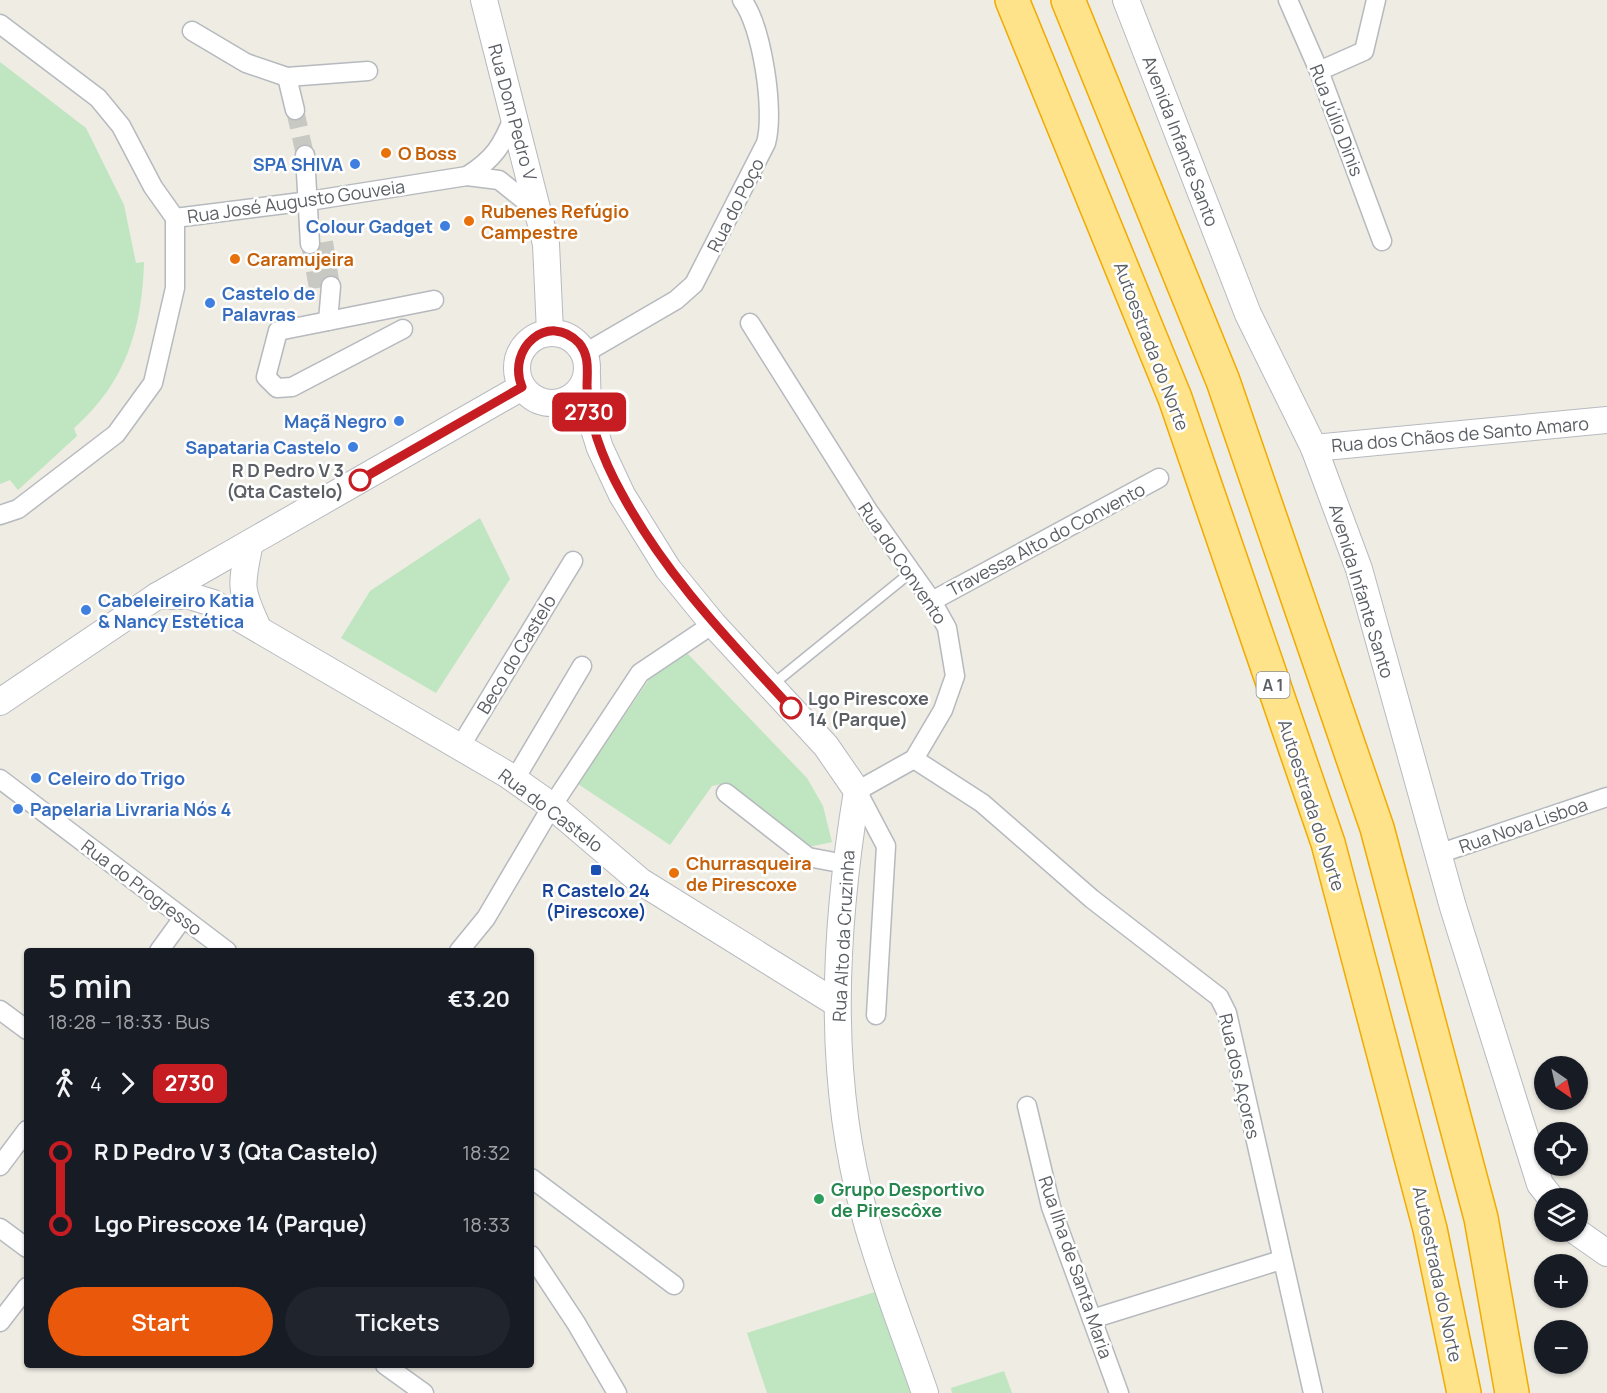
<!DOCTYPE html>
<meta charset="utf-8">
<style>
body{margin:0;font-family:Manrope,sans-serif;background:#20242c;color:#f1f3f6;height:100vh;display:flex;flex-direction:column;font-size:22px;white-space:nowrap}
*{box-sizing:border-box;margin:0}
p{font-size:20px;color:#9ea1a6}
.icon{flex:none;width:33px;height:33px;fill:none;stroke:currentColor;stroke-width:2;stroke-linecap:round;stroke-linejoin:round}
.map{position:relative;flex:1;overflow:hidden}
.side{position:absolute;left:24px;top:948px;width:510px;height:420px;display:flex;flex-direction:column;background:#171b24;border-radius:6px;box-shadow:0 2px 4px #0004}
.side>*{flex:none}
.badge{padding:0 12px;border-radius:9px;font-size:21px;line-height:39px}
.needle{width:39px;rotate:146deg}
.fabs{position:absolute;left:1534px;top:1056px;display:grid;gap:12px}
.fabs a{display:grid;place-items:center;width:54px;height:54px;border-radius:50%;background:#171b24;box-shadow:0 2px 4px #0004;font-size:30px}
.map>.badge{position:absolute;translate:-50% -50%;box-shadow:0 0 0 3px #fff}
.legs{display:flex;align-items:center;gap:9px;height:66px;padding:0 24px;font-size:20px}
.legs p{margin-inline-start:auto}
.overview{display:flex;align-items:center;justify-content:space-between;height:102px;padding:0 24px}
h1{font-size:33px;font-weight:600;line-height:45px}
.cta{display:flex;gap:12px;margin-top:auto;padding:12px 24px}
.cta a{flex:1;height:69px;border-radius:36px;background:#ea580c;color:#fff;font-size:24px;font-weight:600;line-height:69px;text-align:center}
.cta a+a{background:#20242c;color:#f1f3f6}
ul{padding:0 24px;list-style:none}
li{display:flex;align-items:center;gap:21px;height:72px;font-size:22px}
li i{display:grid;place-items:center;width:9px;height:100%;margin:0 8px;background:currentColor}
li i::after{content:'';width:15px;height:15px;margin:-8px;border:4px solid;border-radius:50%;background:#171b24}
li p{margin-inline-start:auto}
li:first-child i{background:linear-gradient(#0000 50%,currentColor 0)}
li:last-child i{background:linear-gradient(currentColor 50%,#0000 0)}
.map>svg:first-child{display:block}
</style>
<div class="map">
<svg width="1607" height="1393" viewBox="0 0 1607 1393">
<rect width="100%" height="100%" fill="#eeece3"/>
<!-- green -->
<g fill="#bfe6c0">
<path d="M0,62L86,128L124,205L136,263L144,262C142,330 125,383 74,428L77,436L18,490L10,480L0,484Z"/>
<polygon points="480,518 510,579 436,693 341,638 370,591"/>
<polygon points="686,652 807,778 823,806 832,842 809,847 722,784 712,786 670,845 578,784 650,678"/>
<polygon points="881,1290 913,1393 767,1393 747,1333"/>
<polygon points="1004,1371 1012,1393 952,1393 951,1388"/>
</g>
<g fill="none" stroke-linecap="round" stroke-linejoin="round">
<!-- street-tunnel -->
<g stroke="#c9c9c3" stroke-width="18" stroke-dasharray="18 9" stroke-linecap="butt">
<polyline points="295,110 305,155"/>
<polyline points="324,242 331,286"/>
<polyline points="310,244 318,288"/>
</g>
<!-- lane casing -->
<g stroke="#b6b9be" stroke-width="12">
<polyline id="lane" points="772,685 910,573"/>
</g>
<!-- street casing -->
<g stroke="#b6b9be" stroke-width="21">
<g id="street">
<polyline points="1288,0 1319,71 1382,241"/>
<polyline points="0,24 98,98 121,126 153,187 175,218 309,201 467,176 499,180 538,211"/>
<polyline points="192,31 246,63 287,77"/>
<polyline points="1319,71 1364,51 1376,0"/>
<polyline points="295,110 287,77 368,71"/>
<polyline points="305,155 310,244"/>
<path d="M467,176C494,159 502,146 514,116"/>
<polyline points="328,321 331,286"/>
<polyline points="750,323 869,512 932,601 947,628 955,676 943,710 914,759 857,791 886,846 876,1015"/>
<polyline points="403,329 292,387 277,388 266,377 278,331 434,300"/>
<path d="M585,353L676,300L694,284L766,143C775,111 762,26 742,0"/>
<polyline points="0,515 18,509 116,434 153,383 175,288 175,218"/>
<polyline points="932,601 1159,478"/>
<polyline points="460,747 573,561"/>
<polyline points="914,759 982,803 1092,899 1219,997 1227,1013 1313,1393"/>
<polyline points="0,779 227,951"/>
<polyline points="515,779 582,666"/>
<polyline points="726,793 808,857 845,864"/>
<polyline points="1438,854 1607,797"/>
<polyline points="159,951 183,918"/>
<polyline points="459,951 486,918 552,806 640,673 713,624"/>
<polyline points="0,1010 27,1030"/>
<polyline points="1027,1106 1051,1207 1119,1393"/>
<polyline points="0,1166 27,1130"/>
<polyline points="531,1178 674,1285"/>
<polyline points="0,1228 27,1248"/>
<polyline points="531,1255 576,1323 617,1393"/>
<polyline points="1092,1319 1281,1260"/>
<polyline points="0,1322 27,1287"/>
<polyline points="385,1365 424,1393"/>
</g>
</g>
<!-- secondary casing -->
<g stroke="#b7bac0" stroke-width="28">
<g id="secondary">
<polyline points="484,0 546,244 550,332"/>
<polyline points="1126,0 1248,314 1314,448 1359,569 1453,907 1540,1184 1551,1198"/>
<circle cx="552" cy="368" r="35"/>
<path d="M587,376L588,410L600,448L622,495L668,569L713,624L826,746L857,791C834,931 826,1077 865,1216C881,1276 905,1334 925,1393"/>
<polyline points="1314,448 1607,420"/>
<path d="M250,543C241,586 239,587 258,628"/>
<polyline points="157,596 190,596 213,603 508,775 552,806 640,881 836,1003"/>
<polyline points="0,702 157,596 522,387"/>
<polyline points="1577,1232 1607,1253"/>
</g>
</g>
<!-- highway casing -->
<g stroke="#f1ab00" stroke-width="36">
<g id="highway">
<polyline points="1012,0 1175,398 1328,843 1430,1229 1464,1393"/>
<polyline points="1068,0 1223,381 1377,828 1481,1218 1512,1393"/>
</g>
</g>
<!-- lane -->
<use href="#lane" stroke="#fff" stroke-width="9"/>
<!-- street -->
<use href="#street" stroke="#fff" stroke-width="18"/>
<!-- secondary -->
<use href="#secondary" stroke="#fff" stroke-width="26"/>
<!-- highway -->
<use href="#highway" stroke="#fee38a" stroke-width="33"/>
</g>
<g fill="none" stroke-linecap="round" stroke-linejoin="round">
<!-- line-1 casing -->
<g stroke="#fff" stroke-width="14">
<path id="line-1" d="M360,480L522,387C506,348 549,311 579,343C590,356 587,372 587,387C589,425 603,460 622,494C666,576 729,640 791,708"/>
</g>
<!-- line-1 -->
<use href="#line-1" stroke="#c61d23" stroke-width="9"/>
</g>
<!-- markers -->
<g fill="#e8710a" stroke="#fff" stroke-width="2">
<circle cx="386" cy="153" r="6"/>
<circle cx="469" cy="221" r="6"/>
<circle cx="235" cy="259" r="6"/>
<circle cx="674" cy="873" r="6"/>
</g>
<g fill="#3f7fe0" stroke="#fff" stroke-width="2">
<circle cx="355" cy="164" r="6"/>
<circle cx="445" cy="226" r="6"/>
<circle cx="210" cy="303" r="6"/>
<circle cx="399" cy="421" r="6"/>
<circle cx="353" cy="447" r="6"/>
<circle cx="86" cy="610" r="6"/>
<circle cx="36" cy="778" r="6"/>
<circle cx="18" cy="809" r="6"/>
</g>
<g fill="#fff" stroke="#c61d23" stroke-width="3">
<circle cx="360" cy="480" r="10"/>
<circle cx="791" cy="708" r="10"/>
</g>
<rect fill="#1a4fb4" stroke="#fff" stroke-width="2" x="590" y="864" width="12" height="12" rx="3"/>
<circle fill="#2e9e5b" stroke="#fff" stroke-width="2" cx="819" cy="1199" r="6"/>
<g text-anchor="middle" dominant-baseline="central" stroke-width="5" stroke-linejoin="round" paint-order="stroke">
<!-- shield labels -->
<rect fill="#fff" stroke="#8c8f92" stroke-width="1.5" x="1256.5" y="672" width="33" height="26" rx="4.5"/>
<g font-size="16" font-weight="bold" fill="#5b5f64">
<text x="1273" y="685">A 1</text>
</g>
<!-- street labels -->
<g font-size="18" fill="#5b5f64" stroke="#fff">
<text transform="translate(513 112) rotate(75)">Rua Dom Pedro V</text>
<text transform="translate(1337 120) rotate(69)">Rua Júlio Dinis</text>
<text transform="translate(1181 141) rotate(69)">Avenida Infante Santo</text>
<text transform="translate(296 201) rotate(-8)">Rua José Augusto Gouveia</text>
<text transform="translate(735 205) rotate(-63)">Rua do Poço</text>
<text transform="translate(1152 346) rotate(69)">Autoestrada do Norte</text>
<text transform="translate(1460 434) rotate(-5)">Rua dos Chãos de Santo Amaro</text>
<text transform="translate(1046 539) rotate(-28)">Travessa Alto do Convento</text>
<text transform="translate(903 563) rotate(56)">Rua do Convento</text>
<text transform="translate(1362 591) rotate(73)">Avenida Infante Santo</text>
<text transform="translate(516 654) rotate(-59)">Beco do Castelo</text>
<text transform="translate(1312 805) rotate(72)">Autoestrada do Norte</text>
<text transform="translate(551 810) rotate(37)">Rua do Castelo</text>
<text transform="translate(1523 825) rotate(-19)">Rua Nova Lisboa</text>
<text transform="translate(142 887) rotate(37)">Rua do Progresso</text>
<text transform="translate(843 936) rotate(-87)">Rua Alto da Cruzinha</text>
<text transform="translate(1240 1076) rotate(77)">Rua dos Açores</text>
<text transform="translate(1076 1267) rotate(71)">Rua Ilha de Santa Maria</text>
<text transform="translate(1438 1274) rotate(78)">Autoestrada do Norte</text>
</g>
<!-- food labels -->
<g font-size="18" font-weight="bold" fill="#c56008" stroke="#fff" text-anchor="start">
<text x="398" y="153">O Boss</text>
<text x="481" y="211">Rubenes Refúgio<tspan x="481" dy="21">Campestre</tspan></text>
<text x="247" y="259">Caramujeira</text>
<text x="686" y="863">Churrasqueira<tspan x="686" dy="21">de Pirescoxe</tspan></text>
</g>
<!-- shop labels -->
<g font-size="18" font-weight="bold" fill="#366cbe" stroke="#fff" text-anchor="end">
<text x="343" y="164">SPA SHIVA</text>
<text x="433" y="226">Colour Gadget</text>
<text x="222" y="293" text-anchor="start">Castelo de<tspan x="222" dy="21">Palavras</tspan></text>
<text x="387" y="421">Maçã Negro</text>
<text x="341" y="447">Sapataria Castelo</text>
<text x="98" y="600" text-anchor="start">Cabeleireiro Katia<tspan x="98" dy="21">&amp; Nancy Estética</tspan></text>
<text x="48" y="778" text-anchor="start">Celeiro do Trigo</text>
<text x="30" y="809" text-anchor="start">Papelaria Livraria Nós 4</text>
</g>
<!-- stop labels -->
<g font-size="18" font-weight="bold" fill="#5b5f64" stroke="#fff" text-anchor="end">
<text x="344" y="470">R D Pedro V 3<tspan x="344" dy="21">(Qta Castelo)</tspan></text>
<text x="808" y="698" text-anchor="start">Lgo Pirescoxe<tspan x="808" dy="21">14 (Parque)</tspan></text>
</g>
<!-- transit labels -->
<g font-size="18" font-weight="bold" fill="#164399" stroke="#fff">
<text x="596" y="890">R Castelo 24<tspan x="596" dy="21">(Pirescoxe)</tspan></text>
</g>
<!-- leisure labels -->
<g font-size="18" font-weight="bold" fill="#27864d" stroke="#fff" text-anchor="start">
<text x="831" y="1189">Grupo Desportivo<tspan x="831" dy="21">de Pirescôxe</tspan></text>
</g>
</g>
</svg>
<div class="fabs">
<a><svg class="needle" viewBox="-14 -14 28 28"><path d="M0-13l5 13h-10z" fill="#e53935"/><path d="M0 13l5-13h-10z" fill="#9ea1a6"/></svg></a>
<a><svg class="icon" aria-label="locate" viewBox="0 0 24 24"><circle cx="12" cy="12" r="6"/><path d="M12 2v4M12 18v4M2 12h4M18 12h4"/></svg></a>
<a><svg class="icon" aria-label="layers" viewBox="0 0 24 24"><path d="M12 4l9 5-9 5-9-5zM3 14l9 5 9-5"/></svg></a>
<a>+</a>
<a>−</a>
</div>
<b class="badge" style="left:589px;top:412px;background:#c61d23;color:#fff">2730</b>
<section class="side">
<div class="overview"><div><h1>5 min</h1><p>18:28 – 18:33 · Bus</p></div><b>€3.20</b></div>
<div class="legs"><svg class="icon" aria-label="walk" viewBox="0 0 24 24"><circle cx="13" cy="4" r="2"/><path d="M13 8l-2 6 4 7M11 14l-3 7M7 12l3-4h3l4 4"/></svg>4<svg class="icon" aria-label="forward" viewBox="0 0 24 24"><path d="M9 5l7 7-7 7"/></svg><b class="badge" style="background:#c61d23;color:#fff">2730</b></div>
<ul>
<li><i style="color:#c61d23"></i><b>R D Pedro V 3 (Qta Castelo)</b><p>18:32</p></li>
<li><i style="color:#c61d23"></i><b>Lgo Pirescoxe 14 (Parque)</b><p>18:33</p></li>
</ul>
<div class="cta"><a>Start</a><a>Tickets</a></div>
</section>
</div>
